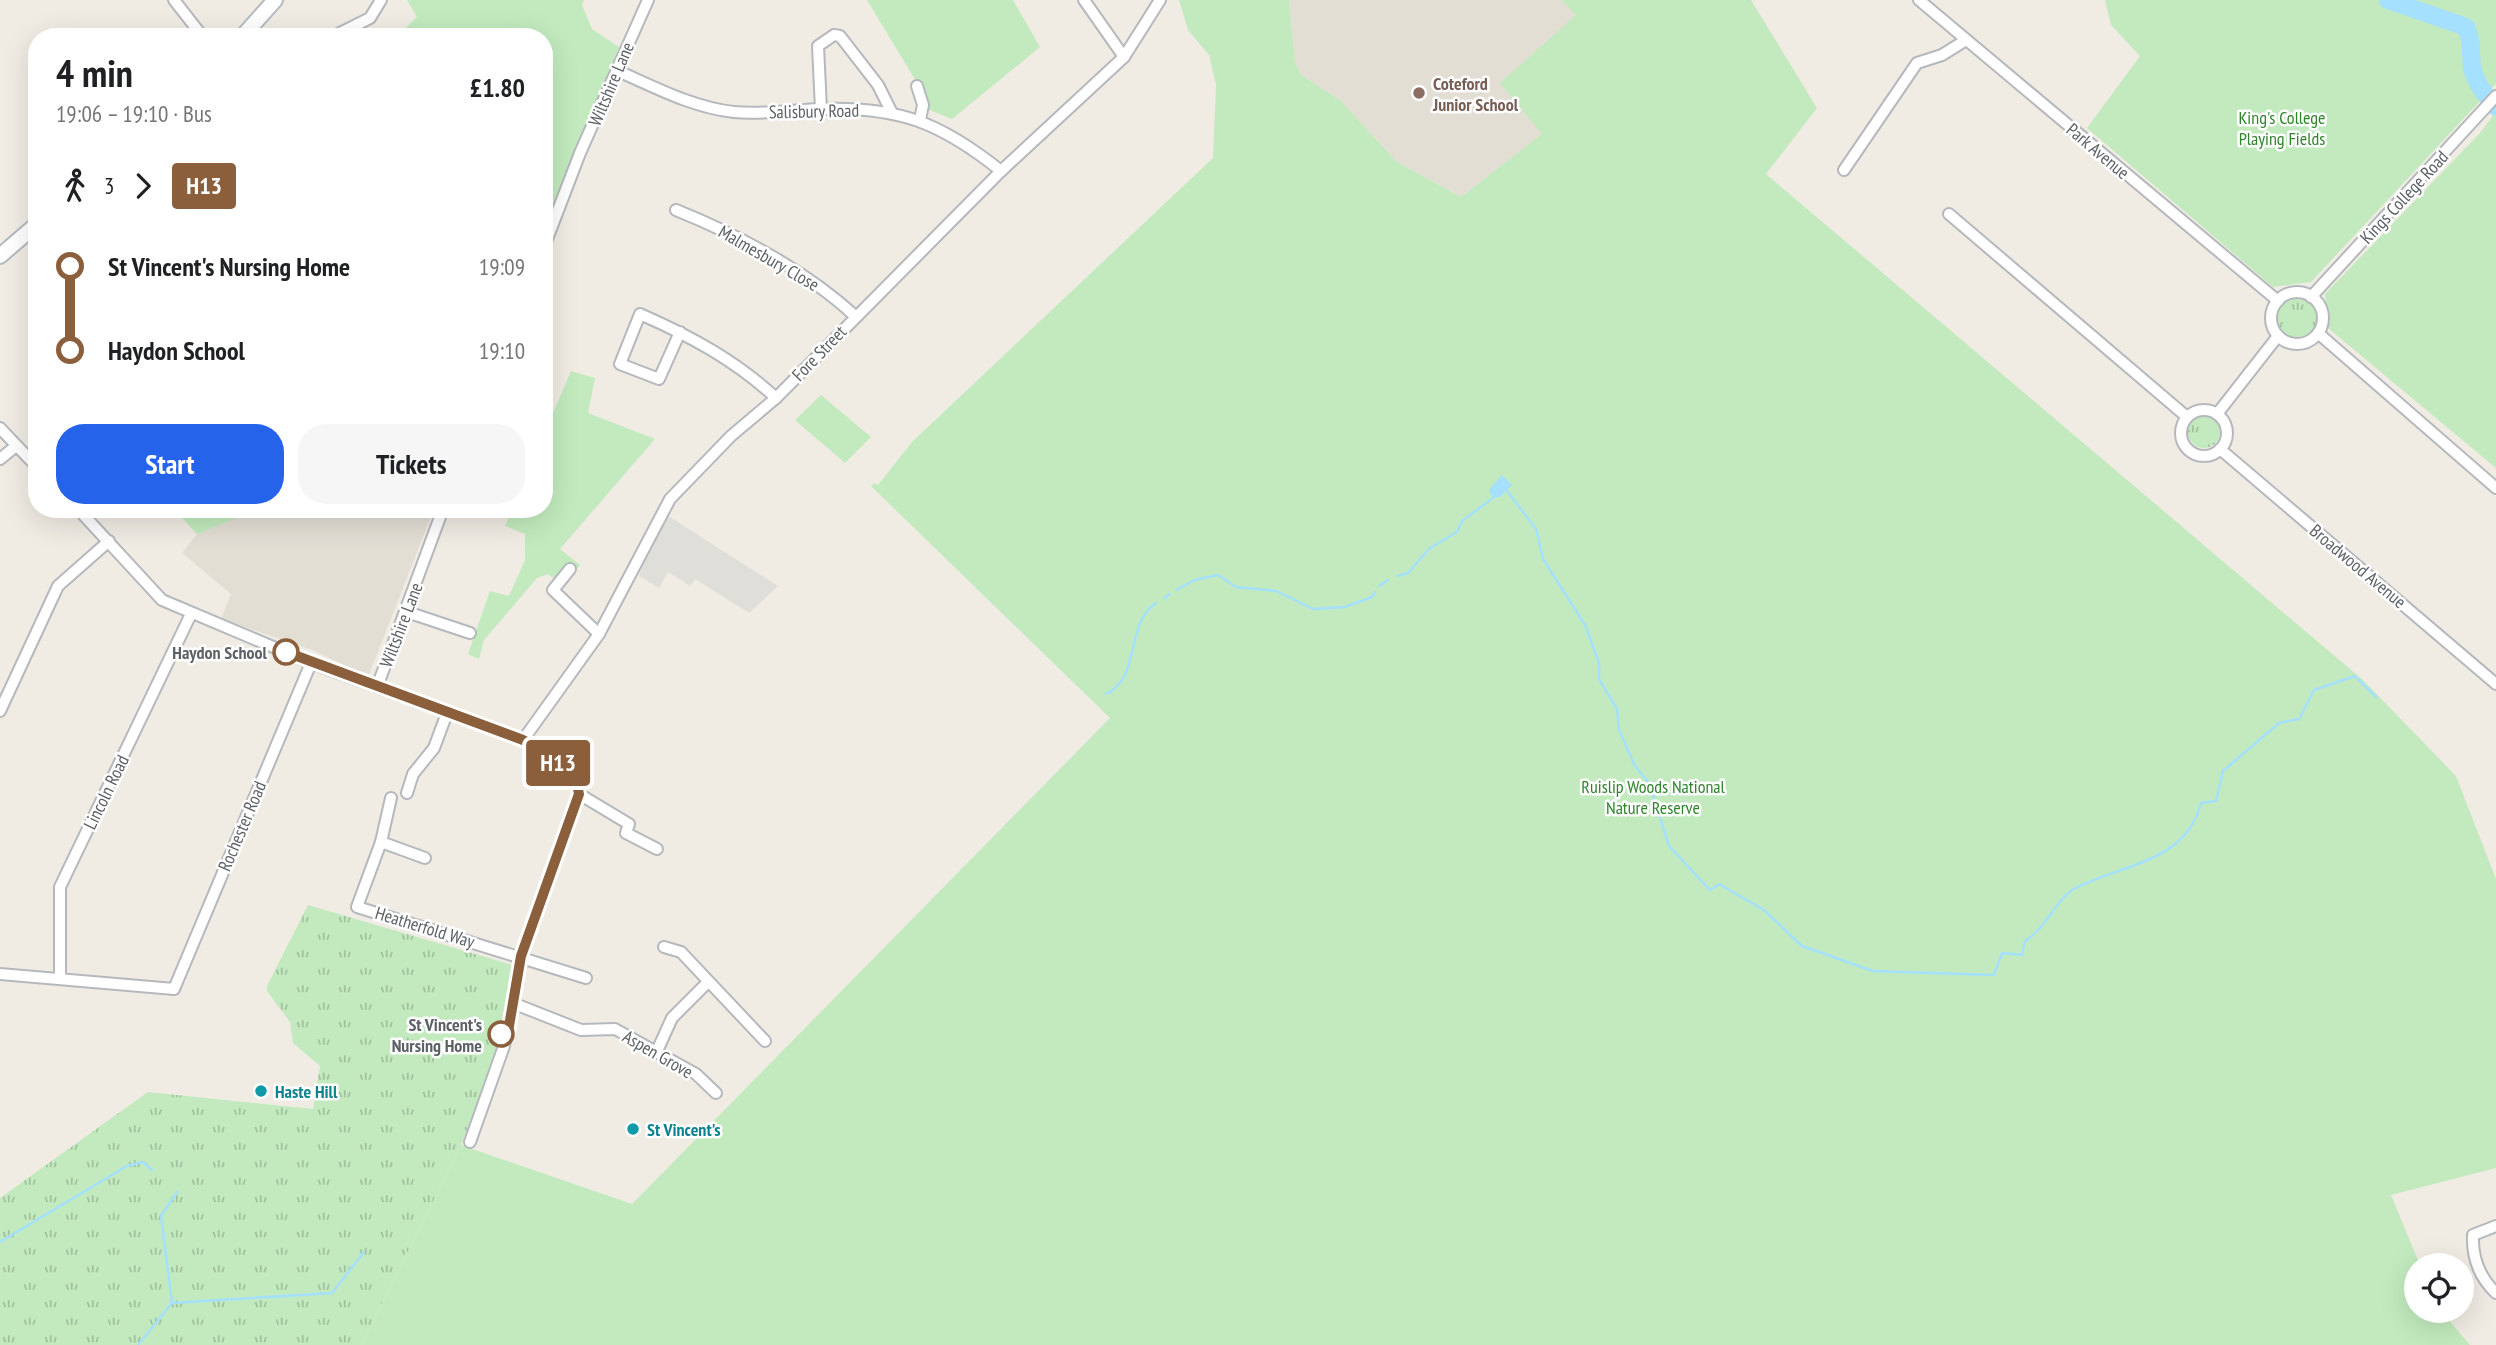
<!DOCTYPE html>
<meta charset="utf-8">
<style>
body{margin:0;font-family:"PT Sans Narrow",sans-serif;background:#f6f6f6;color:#202124;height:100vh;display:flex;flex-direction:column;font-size:26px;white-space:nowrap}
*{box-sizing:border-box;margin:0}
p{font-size:23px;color:#757577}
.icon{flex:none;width:38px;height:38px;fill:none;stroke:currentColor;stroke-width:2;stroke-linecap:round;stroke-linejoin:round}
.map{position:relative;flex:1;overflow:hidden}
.side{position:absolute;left:28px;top:28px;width:525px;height:490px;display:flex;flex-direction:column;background:#fff;border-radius:28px;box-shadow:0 7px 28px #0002}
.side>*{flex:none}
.badge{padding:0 14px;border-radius:5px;font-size:24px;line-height:46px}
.buttons{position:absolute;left:2404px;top:1253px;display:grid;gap:14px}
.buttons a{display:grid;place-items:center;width:70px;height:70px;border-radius:50%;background:#fff;box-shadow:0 7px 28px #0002;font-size:35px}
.map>.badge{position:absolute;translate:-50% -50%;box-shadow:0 0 0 4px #fff}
.legs{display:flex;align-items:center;gap:10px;height:77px;padding:0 28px;font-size:23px}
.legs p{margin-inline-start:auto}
.headline{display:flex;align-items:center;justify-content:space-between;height:119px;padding:0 28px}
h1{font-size:38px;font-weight:600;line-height:52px}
.primary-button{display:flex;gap:14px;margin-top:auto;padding:14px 28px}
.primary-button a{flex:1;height:80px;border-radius:28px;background:#2563eb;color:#fff;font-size:28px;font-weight:600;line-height:80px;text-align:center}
.primary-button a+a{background:#f6f6f6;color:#202124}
ul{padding:0 28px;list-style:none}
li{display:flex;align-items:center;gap:24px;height:84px;font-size:26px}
li i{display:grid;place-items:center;width:10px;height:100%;margin:0 9px;background:currentColor}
li i::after{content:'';width:18px;height:18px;margin:-9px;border:5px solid;border-radius:50%;background:#fff}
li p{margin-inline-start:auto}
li:first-child i{background:linear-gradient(#0000 50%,currentColor 0)}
li:last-child i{background:linear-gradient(currentColor 50%,#0000 0)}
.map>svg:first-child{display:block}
</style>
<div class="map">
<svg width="2496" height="1345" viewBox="0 0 2496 1345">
<defs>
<pattern id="grass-tufts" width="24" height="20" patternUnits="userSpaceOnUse" patternTransform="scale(1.75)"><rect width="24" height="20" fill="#c2eabe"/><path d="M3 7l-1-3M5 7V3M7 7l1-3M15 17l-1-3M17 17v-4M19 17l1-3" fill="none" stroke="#a1c19e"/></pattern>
</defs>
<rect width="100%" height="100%" fill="#f0ece4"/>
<!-- industrial -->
<polygon fill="#e0ded8" points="665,514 778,586 749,613 695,579 690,586 668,572 659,588 639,576 655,530"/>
<!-- education -->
<g fill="#e2ded4">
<polygon points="1289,0 1561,0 1577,15 1501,83 1543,134 1461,197 1397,162 1341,101 1300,74 1295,61"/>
<polygon points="174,509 434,509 368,677 315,651 221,619 231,594 182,553 197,534"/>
</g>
<!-- grass -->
<g fill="url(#grass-tufts)">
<circle cx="2297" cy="318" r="20"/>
<circle cx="2204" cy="432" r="16"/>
<polygon points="308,905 516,966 513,1010 461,1145 361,1345 0,1345 0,1198 148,1092 313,1109 320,1066 293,1043 290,1022 267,991 267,986"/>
</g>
<!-- green -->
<g fill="#c2eabe">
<polygon points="407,0 584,0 582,5 592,29 619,47 544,232 544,37 396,37 417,17"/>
<polygon points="867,0 1013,0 1040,47 952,119 927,109 925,96"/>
<polygon points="1179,0 1289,0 1295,61 1300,74 1341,101 1397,162 1461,197 1542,134 1500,83 1576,15 1561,0 1751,0 1817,108 1766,174 2363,680 2456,776 2496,879 2496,1168 2391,1195 2420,1265 2417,1265 2417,1311 2441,1311 2470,1345 361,1345 461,1145 632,1204 1110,718 871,486 874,483 878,485 912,442 1213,158 1216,85 1209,55 1188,30"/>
<polygon points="2105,0 2496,0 2496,84 2311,282 2273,287 2087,128 2140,56 2111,25"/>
<polygon points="2496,112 2496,468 2328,328 2325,294 2480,133"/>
<polygon points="571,371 595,378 588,413 655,439 560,549 580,565 565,586 548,574 537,578 484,640 479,659 468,654 490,591 509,596 525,560 525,534 505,526 512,509 544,509 544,434"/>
<polygon points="821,395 871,437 845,463 795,420"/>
<polygon points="174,509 260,509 197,534"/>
</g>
<!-- water -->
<polygon fill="#a5e0ff" points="1502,475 1512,485 1500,497 1493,498 1489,490"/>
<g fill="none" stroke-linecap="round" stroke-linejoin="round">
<!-- stream -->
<g stroke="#a5e0ff" stroke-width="2.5">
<path d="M1507,491L1536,529L1543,559L1585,625L1599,663V679L1617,709L1619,730L1635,766L1649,783L1669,846L1710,890L1719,884L1764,910L1802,946L1873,971L1994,975L2002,953L2022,955L2025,941C2046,928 2057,899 2072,890C2119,864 2186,864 2201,803L2216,801L2223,771L2279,723L2299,719L2314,690L2355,676L2376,697"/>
<polyline points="1398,576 1408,573 1430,548 1457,532 1462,521 1493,498"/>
<polyline points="1379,586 1388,580"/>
<polyline points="1176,590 1195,580 1218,575 1236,587 1276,591 1313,609 1345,607 1372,597 1375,592"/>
<polyline points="1165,598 1169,594"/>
<path d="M1106,694C1142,677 1124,625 1156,603"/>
<polyline points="0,1242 127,1166 143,1162 152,1170"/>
<polyline points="172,1303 332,1293 364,1252"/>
<polyline points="138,1345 172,1303 161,1216 177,1192"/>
</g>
<!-- river -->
<path stroke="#a5e0ff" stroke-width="18" d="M2388,0L2466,27C2473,44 2470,50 2472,67C2475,83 2486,96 2496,107"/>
<!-- street casing -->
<g stroke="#b5b8bc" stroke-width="14">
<g id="street">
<polyline points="174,0 203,37"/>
<polyline points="1084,0 1124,57"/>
<polyline points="1919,0 2278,301"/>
<polyline points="332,37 370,18 381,0"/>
<path d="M618,71C654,87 694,108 734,112C762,115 791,110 819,109C898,106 940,122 1001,171"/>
<polyline points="917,86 923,105 920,120"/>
<polyline points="821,109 818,46 834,35 840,36 878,85 892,113"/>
<polyline points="1844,170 1917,63 1942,55 1966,40"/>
<path d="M676,210C740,236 804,269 855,316"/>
<polyline points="1949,214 2187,417"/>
<polyline points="544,247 580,153 648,0"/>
<circle cx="2297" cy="318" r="26"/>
<polyline points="2311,297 2496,96"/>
<path d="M680,332L659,379L620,364L640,314C690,336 735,360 776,398"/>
<polyline points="2318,333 2496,488"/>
<circle cx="2204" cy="433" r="23"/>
<polyline points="2217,414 2278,336"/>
<polyline points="0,428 37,467"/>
<polyline points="2220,449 2496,684"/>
<polyline points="0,459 16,446"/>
<path d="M78,509L162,600L311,663L523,740C545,750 576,768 579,794L521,956L504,1046L470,1142"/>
<polyline points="570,569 553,590 599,634"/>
<polyline points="407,612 470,633"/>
<polyline points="377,687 443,509"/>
<polyline points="0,711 58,586 109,541"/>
<polyline points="523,740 599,634 670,499 731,436 776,398 1001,171 1124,57 1160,0"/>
<polyline points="407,793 413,774 434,748 447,713"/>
<polyline points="579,794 629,824 626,833 657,849"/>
<polyline points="391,798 381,842 357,907 586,978"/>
<polyline points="381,842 425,858"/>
<polyline points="664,947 681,952 765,1041"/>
<polyline points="0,974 174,989 311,663"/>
<polyline points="60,979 60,887 191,614"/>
<polyline points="515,1004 581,1030 615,1029 696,1074 716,1093"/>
<polyline points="657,1051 672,1018 708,982"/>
<path d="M2496,1226L2473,1235C2472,1258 2479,1277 2496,1293"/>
</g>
</g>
<!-- secondary casing -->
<g stroke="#b5babf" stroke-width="18">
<g id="secondary">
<polyline points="242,37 275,0"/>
<polyline points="0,256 37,224"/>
</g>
</g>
<!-- street -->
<use href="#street" stroke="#fff" stroke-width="10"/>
<!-- secondary -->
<use href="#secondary" stroke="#fff" stroke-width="14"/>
</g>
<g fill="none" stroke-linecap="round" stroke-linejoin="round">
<!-- line-1 casing -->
<g stroke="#fff" stroke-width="16">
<path id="line-1" d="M286,652L523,740C545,750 576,768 579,794L521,956L508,1032L501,1034"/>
</g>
<!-- line-1 -->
<use href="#line-1" stroke="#8b5e3c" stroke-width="10"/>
</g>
<!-- markers -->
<circle fill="#8d6e63" stroke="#fff" stroke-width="2.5" cx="1419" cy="93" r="7"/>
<g fill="#fff" stroke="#8b5e3c" stroke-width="3.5">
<circle cx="286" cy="652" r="12"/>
<circle cx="501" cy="1034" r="12"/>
</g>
<g fill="#0f9aa8" stroke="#fff" stroke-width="2.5">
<circle cx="261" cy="1091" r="7"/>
<circle cx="633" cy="1129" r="7"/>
</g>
<g text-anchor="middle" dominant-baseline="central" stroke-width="5" stroke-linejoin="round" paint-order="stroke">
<!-- education labels -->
<g font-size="18" font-weight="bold" fill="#785e54" stroke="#fff" text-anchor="start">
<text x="1433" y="83">Coteford<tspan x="1433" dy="21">Junior School</tspan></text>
</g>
<!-- street labels -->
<g font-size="18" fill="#5c6166" stroke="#fff">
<text transform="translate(611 84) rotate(-67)">Wiltshire Lane</text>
<text transform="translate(814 111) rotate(-1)">Salisbury Road</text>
<text transform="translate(2098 151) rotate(40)">Park Avenue</text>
<text transform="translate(2404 197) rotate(-47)">Kings College Road</text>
<text transform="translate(769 258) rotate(30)">Malmesbury Close</text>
<text transform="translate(819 353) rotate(-46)">Fore Street</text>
<text transform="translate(2358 566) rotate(40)">Broadwood Avenue</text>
<text transform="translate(401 625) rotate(-69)">Wiltshire Lane</text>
<text transform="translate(106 792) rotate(-64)">Lincoln Road</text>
<text transform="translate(242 826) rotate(-67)">Rochester Road</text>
<text transform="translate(425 927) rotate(17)">Heatherfold Way</text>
<text transform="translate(658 1054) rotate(30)">Aspen Grove</text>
</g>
<!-- park labels -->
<g font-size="18" fill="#30852b" stroke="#fff">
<text x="2282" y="117">King's College<tspan x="2282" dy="21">Playing Fields</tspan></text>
<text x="1653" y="786">Ruislip Woods National<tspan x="1653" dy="21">Nature Reserve</tspan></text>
</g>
<!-- stop labels -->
<g font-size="18" font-weight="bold" fill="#5c6166" stroke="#fff" text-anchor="end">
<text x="267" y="652">Haydon School</text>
<text x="482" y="1024">St Vincent's<tspan x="482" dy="21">Nursing Home</tspan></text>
</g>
<!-- culture labels -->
<g font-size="18" font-weight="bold" fill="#0d838f" stroke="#fff" text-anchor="start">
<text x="275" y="1091">Haste Hill</text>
<text x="647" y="1129">St Vincent's</text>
</g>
</g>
</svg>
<div class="buttons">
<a><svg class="icon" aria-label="locate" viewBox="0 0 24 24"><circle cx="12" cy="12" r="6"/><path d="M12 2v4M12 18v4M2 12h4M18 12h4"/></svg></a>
</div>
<b class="badge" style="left:558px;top:763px;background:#8b5e3c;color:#fff">H13</b>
<section class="side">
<div class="headline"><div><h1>4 min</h1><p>19:06 – 19:10 · Bus</p></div><b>£1.80</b></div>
<div class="legs"><svg class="icon" aria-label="walk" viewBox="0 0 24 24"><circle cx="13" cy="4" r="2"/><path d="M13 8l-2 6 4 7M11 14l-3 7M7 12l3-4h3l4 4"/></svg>3<svg class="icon" aria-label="forward" viewBox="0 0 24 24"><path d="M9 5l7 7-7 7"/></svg><b class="badge" style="background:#8b5e3c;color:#fff">H13</b></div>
<ul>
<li><i style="color:#8b5e3c"></i><b>St Vincent's Nursing Home</b><p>19:09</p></li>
<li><i style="color:#8b5e3c"></i><b>Haydon School</b><p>19:10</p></li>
</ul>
<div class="primary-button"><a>Start</a><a>Tickets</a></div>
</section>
</div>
